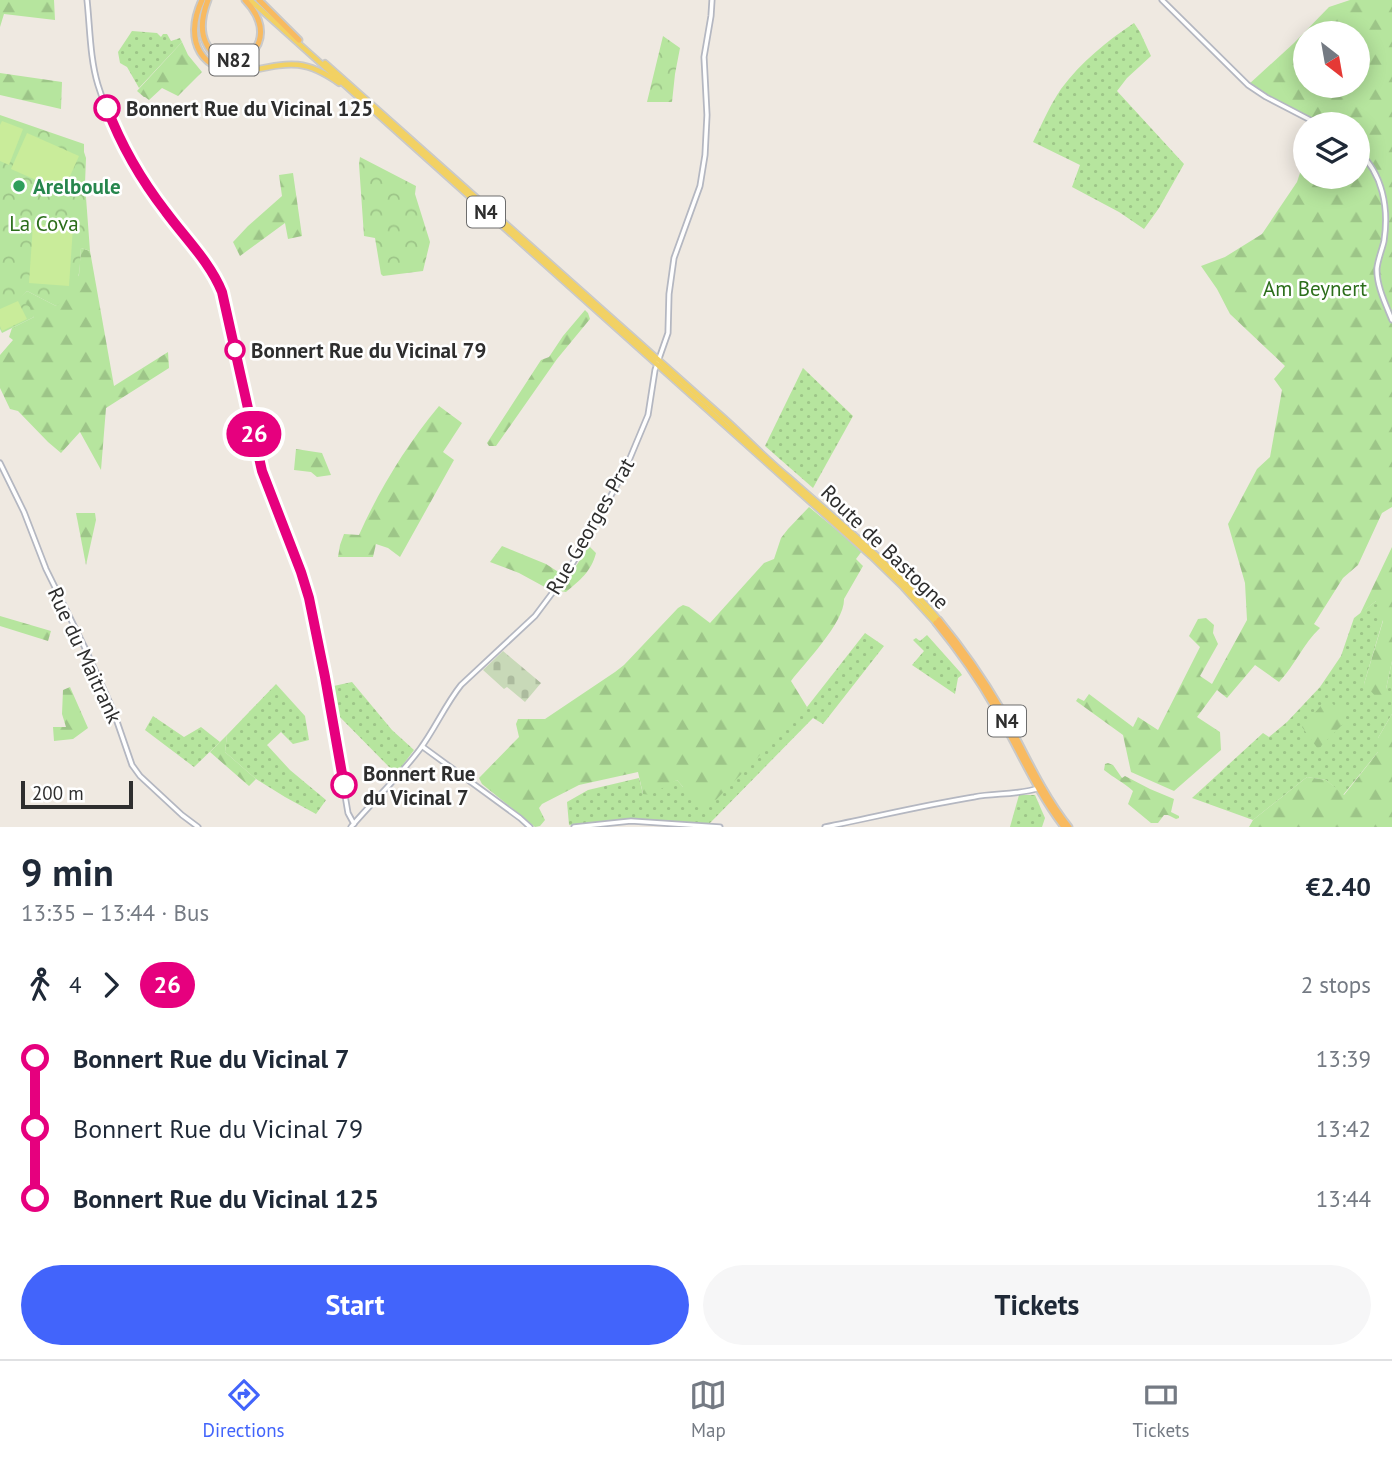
<!DOCTYPE html>
<meta charset="utf-8">
<style>
body{margin:0;font-family:"PT Sans",sans-serif;background:#f6f6f7;color:#1f2937;height:100vh;display:flex;flex-direction:column;font-size:26px;white-space:nowrap}
*{box-sizing:border-box;margin:0}
p{font-size:23px;color:#747a83}
.icon{flex:none;width:38px;height:38px;fill:none;stroke:currentColor;stroke-width:2;stroke-linecap:round;stroke-linejoin:round}
.map{position:relative;height:827px;overflow:hidden}
.details{display:flex;flex-direction:column;background:#fff;flex:1}
.details>*{flex:none}
.badge{padding:0 14px;border-radius:23px;font-size:24px;line-height:46px}
.needle{width:46px;rotate:149deg}
.tools{position:absolute;left:1293px;top:21px;display:grid;gap:14px}
.tools a{display:grid;place-items:center;width:77px;height:77px;border-radius:50%;background:#fff;box-shadow:0 4px 18px #0003;font-size:35px}
.scale{position:absolute;left:21px;bottom:18px;width:112px;box-sizing:border-box;padding-left:7px;border:4px solid #2e2e2e;border-top:0;font-size:19px;line-height:24px;white-space:nowrap;color:#2e2e2e;-webkit-text-stroke:5px #fff;paint-order:stroke}
.map>.badge{position:absolute;translate:-50% -50%;box-shadow:0 0 0 4px #fff}
.legs{display:flex;align-items:center;gap:10px;height:77px;padding:0 21px;font-size:23px}
.legs p{margin-inline-start:auto}
.summary{display:flex;align-items:center;justify-content:space-between;height:119px;padding:0 21px}
h1{font-size:38px;font-weight:800;line-height:52px}
.primary-button{display:flex;gap:14px;margin-top:auto;padding:14px 21px}
.primary-button a{flex:1;height:80px;border-radius:42px;background:#4264fb;color:#fff;font-size:28px;font-weight:800;line-height:80px;text-align:center}
.primary-button a+a{background:#f6f6f7;color:#1f2937}
ul{padding:0 21px;list-style:none}
li{display:flex;align-items:center;gap:24px;height:70px;font-size:26px}
li i{display:grid;place-items:center;width:10px;height:100%;margin:0 9px;background:currentColor}
li i::after{content:'';width:18px;height:18px;margin:-9px;border:5px solid;border-radius:50%;background:#fff}
li p{margin-inline-start:auto}
li:first-child i{background:linear-gradient(#0000 50%,currentColor 0)}
li:last-child i{background:linear-gradient(currentColor 50%,#0000 0)}
.dock{display:flex;justify-content:space-around;align-items:center;height:98px;border-top:2px solid #e0e1e3;background:#fff;font-size:19px;color:#747a83}
.dock a{display:grid;justify-items:center;gap:4px}
.dock .on{color:#4264fb}
.map>svg:first-child{display:block}
</style>
<div class="map">
<svg width="1392" height="827" viewBox="0 0 1392 827">
<defs>
<pattern id="grass-dots" width="8" height="8" patternUnits="userSpaceOnUse" patternTransform="scale(1.75)"><rect width="8" height="8" fill="#b6e59e"/><path d="M2 2h.1M6 6h.1" fill="none" stroke="#9dc588" stroke-width="1.8" stroke-linecap="round"/></pattern>
<pattern id="forest-firs" width="22" height="20" patternUnits="userSpaceOnUse" patternTransform="scale(1.75)"><rect width="22" height="20" fill="#b6e59e"/><path d="M5 1l3.5 6h-7zM16 11l3.5 6h-7z" fill="#9dc588"/></pattern>
<pattern id="cemetery-stones" width="16" height="16" patternUnits="userSpaceOnUse" patternTransform="scale(1.75)"><rect width="16" height="16" fill="#c8d9b8"/><path d="M2 7V4a2 2 0 0 1 4 0v3zM10 15v-3a2 2 0 0 1 4 0v3z" fill="#acbb9e"/></pattern>
<pattern id="park-crowns" width="20" height="18" patternUnits="userSpaceOnUse" patternTransform="scale(1.75)"><rect width="20" height="18" fill="#b6e59e"/><path d="M2 6a3 3 0 1 1 6 0M12 15a3 3 0 1 1 6 0" fill="none" stroke="#9dc588"/></pattern>
</defs>
<rect width="100%" height="100%" fill="#efe9e1"/>
<!-- grass -->
<g fill="url(#grass-dots)">
<path d="M1134,23L1140,32L1151,56L1127,78L1117,91L1184,164L1159,208L1144,229L1119,212L1072,187L1080,165L1033,142C1042,124 1050,105 1061,89C1081,62 1107,41 1134,23Z"/>
<polygon points="132,31 157,33 161,37 163,34 167,34 171,41 180,38 182,42 139,88 127,67 120,63 118,52"/>
<polygon points="803,368 853,416 813,488 765,446"/>
<polygon points="1376,601 1383,601 1383,620 1364,684 1386,689 1392,661 1392,714 1378,738 1378,752 1343,795 1326,780 1307,777 1253,820 1192,798 1263,733 1269,737 1287,722 1320,687 1341,656 1354,618"/>
<polygon points="865,633 884,646 823,724 813,718 709,824 624,819 575,826 569,825 567,802 588,790 639,778 643,794 677,780 683,787 807,707"/>
<polygon points="927,635 960,672 962,675 958,678 955,694 912,665 924,651 913,640 916,638 920,641"/>
<polygon points="352,682 392,730 414,750 396,774 335,712 329,687"/>
<polygon points="276,684 305,716 309,740 293,744 281,732 267,745 290,770 326,800 316,814 285,797 256,779 225,752 227,735"/>
<polygon points="153,716 184,737 201,727 220,742 194,767 145,730"/>
<polygon points="1019,795 1035,795 1045,818 1042,827 1010,827"/>
</g>
<!-- forest -->
<g fill="url(#forest-firs)" fill-rule="evenodd">
<polygon points="0,0 54,0 55,20 4,14 0,27"/>
<path d="M1350,0H1392V507L1382,513L1358,565L1343,578L1314,624L1320,628C1303,644 1295,665 1279,682L1255,665L1227,698L1217,690L1197,717L1220,732L1221,750L1174,791L1131,772L1123,735L1076,701L1078,698L1084,701L1089,694L1133,727L1138,717L1158,730L1200,647L1189,636L1198,619L1206,618L1214,625L1213,633L1218,644L1200,676L1212,684L1247,620L1245,583L1228,524L1257,469L1270,457L1282,390L1274,379L1285,366L1230,314L1217,289L1201,266L1225,257L1262,234L1297,182L1305,158L1306,177H1358V124H1318L1248,85L1294,43L1329,7ZM1306,33H1358V86H1306Z"/>
<polygon points="182,42 188,55 202,72 178,96 162,88 149,100 145,97 144,97 137,91"/>
<polygon points="0,73 62,82 61,109 0,95"/>
<polygon points="293,173 302,236 288,239 285,223 240,256 233,242 248,226 282,196 279,175"/>
<polygon points="81,248 90,251 114,386 168,352 169,368 106,408 101,470 80,432 61,453 48,442 18,411 10,409 0,388 0,355 13,340 9,337 12,328 34,317 19,298 27,291 56,306 79,275"/>
<polygon points="585,310 588,313 590,319 557,359 496,446 489,446 487,443 541,360 549,357 563,336"/>
<path d="M439,406L462,423L443,452L454,460L400,557L388,548L376,544L373,557H338L340,545L344,534L359,535C380,488 406,446 439,406Z"/>
<polygon points="296,449 322,453 331,475 317,477 311,472 294,470"/>
<path d="M809,507L862,551L856,559L863,566L844,599C845,622 805,663 791,681L807,707L707,809L683,787L677,780L650,795L643,794L638,772L579,785L542,804L539,808L545,820L540,826L535,827L482,784L479,778L519,737L516,724L518,719H545L615,672L624,665L678,608L683,605L689,607L710,623L764,563L774,559L781,538L788,529Z"/>
<polygon points="76,513 95,513 96,520 86,565"/>
<polygon points="502,546 546,564 563,575 552,591 519,573 490,562"/>
<path d="M589,546L596,553C591,572 580,580 566,592L560,591Z"/>
<polygon points="1392,547 1392,661 1386,689 1388,696 1380,701 1364,684 1383,621 1380,612 1383,602 1377,604 1376,601 1360,614"/>
<polygon points="0,616 51,631 48,641 0,626"/>
<polygon points="70,687 88,728 73,739 54,741 53,727 66,727 62,714 63,690"/>
<polygon points="1328,698 1337,709 1340,706 1346,712 1345,722 1318,749 1302,727"/>
<polygon points="1392,714 1392,827 1249,827 1253,820 1307,777 1326,780 1344,795 1378,752 1378,738"/>
<polygon points="227,735 225,752 256,779 249,786 210,752"/>
<path d="M1108,763L1113,765L1122,778L1125,776L1150,789L1174,799L1171,812L1179,816V818L1176,819L1168,815H1164L1158,823H1151L1128,804L1133,791C1123,782 1114,778 1104,770L1105,764Z"/>
</g>
<!-- cemetery -->
<polygon fill="url(#cemetery-stones)" points="503,651 541,683 525,702 507,687 504,689 483,670"/>
<!-- park -->
<g fill="url(#park-crowns)">
<polygon points="663,36 680,48 675,74 672,102 647,102"/>
<path d="M0,115L84,144V152L86,158L85,184L90,251L81,248C79,277 81,288 56,306L27,291L20,298L30,307L34,317L2,333L0,329Z"/>
<polygon points="360,157 416,186 415,194 430,242 423,271 383,276 381,274 375,238 364,236 359,164"/>
</g>
<!-- pitch -->
<g fill="#c9ec9a">
<polygon points="2,121 23,129 9,165 0,161 0,125"/>
<polygon points="27,133 79,156 63,192 11,169"/>
<polygon points="33,224 73,227 69,286 29,283"/>
<polygon points="18,301 27,319 2,331 0,326 0,309"/>
</g>
<g fill="none" stroke-linecap="round" stroke-linejoin="round">
<!-- tertiary casing -->
<g stroke="#b4b7c1" stroke-width="7">
<g id="tertiary">
<path d="M87,0C90,28 90,59 98,85C111,129 137,171 163,209C183,236 210,260 222,292L262,471L301,572L309,598L325,677L348,813L354,824"/>
<polyline points="1162,0 1248,85 1266,97 1318,124"/>
<path d="M1358,151C1383,174 1389,208 1384,241C1382,250 1378,259 1377,268C1376,285 1386,305 1392,320"/>
<polyline points="0,463 24,512 46,569 84,646 113,710 132,765 140,776 182,815 198,827"/>
<polyline points="423,747 520,818 530,827"/>
<path d="M351,827C373,801 399,777 420,749C435,729 445,705 461,685L535,616L565,576L587,539L625,470L648,415L655,370L668,333L669,294L674,258L700,186L705,155L707,115L704,57L711,16L712,0"/>
<polyline points="574,827 631,821 720,827"/>
<path d="M825,827C875,817 924,805 974,797C995,793 1019,795 1039,788"/>
</g>
</g>
<!-- primary casing -->
<g stroke="#c9c9c9" stroke-width="8">
<g id="primary">
<polyline points="250,0 871,556 903,587 936,623"/>
<path d="M325,63L725,419C746,438 766,459 788,477C840,523 894,567 939,620"/>
<path d="M248,71C289,63 304,58 339,83"/>
</g>
</g>
<!-- trunk casing -->
<g stroke="#c9c9c9" stroke-width="9">
<g id="trunk">
<path d="M202,0C183,41 201,75 248,71"/>
<path d="M208,0C203,13 199,29 206,43C225,84 290,47 245,0"/>
<polyline points="259,0 299,40"/>
<path d="M939,620C962,648 983,678 1001,709C1023,749 1041,792 1069,827"/>
<path d="M936,623C958,650 978,678 995,708C1018,747 1036,791 1064,827"/>
</g>
</g>
<!-- tertiary -->
<use href="#tertiary" stroke="#fff" stroke-width="3.5"/>
<!-- primary -->
<use href="#primary" stroke="#f2d163" stroke-width="4.5"/>
<!-- trunk -->
<use href="#trunk" stroke="#f8ba60" stroke-width="5"/>
</g>
<g fill="none" stroke-linecap="round" stroke-linejoin="round">
<!-- line-1 casing -->
<g stroke="#fff" stroke-width="16">
<path id="line-1" d="M107,108C121,145 142,181 166,212C185,238 210,262 222,292L262,471L301,572L309,598L325,677L344,785"/>
</g>
<!-- line-1 -->
<use href="#line-1" stroke="#e6007e" stroke-width="10"/>
</g>
<!-- markers -->
<g fill="#fff" stroke="#e6007e" stroke-width="3.5">
<circle cx="107" cy="108" r="12"/>
<circle cx="235" cy="350" r="9"/>
<circle cx="344" cy="785" r="12"/>
</g>
<circle fill="#2e9e5b" stroke="#fff" stroke-width="2.5" cx="19" cy="186" r="7"/>
<g text-anchor="middle" dominant-baseline="central" stroke-width="5" stroke-linejoin="round" paint-order="stroke">
<!-- shield labels -->
<g fill="#fff" stroke="#6d6d6d" stroke-width="2">
<rect x="209.5" y="44.5" width="49" height="31" rx="5"/>
<rect x="467" y="196.5" width="38" height="31" rx="5"/>
<rect x="988" y="705.5" width="38" height="31" rx="5"/>
</g>
<g font-size="19" font-weight="bold" fill="#2e2e2e">
<text x="234" y="60">N82</text>
<text x="486" y="212">N4</text>
<text x="1007" y="721">N4</text>
</g>
<!-- stop labels -->
<g font-size="21" font-weight="bold" fill="#2e2e2e" stroke="#fff" text-anchor="start">
<text x="126" y="108">Bonnert Rue du Vicinal 125</text>
<text x="251" y="350">Bonnert Rue du Vicinal 79</text>
<text x="363" y="773">Bonnert Rue<tspan x="363" dy="24">du Vicinal 7</tspan></text>
</g>
<!-- leisure labels -->
<g font-size="21" font-weight="bold" fill="#27864d" stroke="#fff" text-anchor="start">
<text x="33" y="186">Arelboule</text>
</g>
<!-- park labels -->
<g font-size="21" fill="#2c6e1b" stroke="#fff">
<text x="44" y="223">La Cova</text>
<text x="1315" y="288">Am Beynert</text>
</g>
<!-- street labels -->
<g font-size="21" fill="#2e2e2e" stroke="#fff">
<text transform="translate(590 526) rotate(-60)">Rue Georges Prat</text>
<text transform="translate(885 547) rotate(44)">Route de Bastogne</text>
<text transform="translate(85 655) rotate(65)">Rue du Maitrank</text>
</g>
</g>
</svg>
<div class="tools">
<a><svg class="needle" viewBox="-14 -14 28 28"><path d="M0-13l5 13h-10z" fill="#e53935"/><path d="M0 13l5-13h-10z" fill="#747a83"/></svg></a>
<a><svg class="icon" aria-label="layers" viewBox="0 0 24 24"><path d="M12 4l9 5-9 5-9-5zM3 14l9 5 9-5"/></svg></a>
</div>
<div class="scale">200 m</div>
<b class="badge" style="left:254px;top:434px;background:#e6007e;color:#fff">26</b>
</div>
<section class="details">
<div class="summary"><div><h1>9 min</h1><p>13:35 – 13:44 · Bus</p></div><b>€2.40</b></div>
<div class="legs"><svg class="icon" aria-label="walk" viewBox="0 0 24 24"><circle cx="13" cy="4" r="2"/><path d="M13 8l-2 6 4 7M11 14l-3 7M7 12l3-4h3l4 4"/></svg>4<svg class="icon" aria-label="forward" viewBox="0 0 24 24"><path d="M9 5l7 7-7 7"/></svg><b class="badge" style="background:#e6007e;color:#fff">26</b><p>2 stops</p></div>
<ul>
<li><i style="color:#e6007e"></i><b>Bonnert Rue du Vicinal 7</b><p>13:39</p></li>
<li><i style="color:#e6007e"></i><span>Bonnert Rue du Vicinal 79</span><p>13:42</p></li>
<li><i style="color:#e6007e"></i><b>Bonnert Rue du Vicinal 125</b><p>13:44</p></li>
</ul>
<div class="primary-button"><a>Start</a><a>Tickets</a></div>
</section>
<nav class="dock">
<a class="on"><svg class="icon" aria-label="directions" viewBox="0 0 24 24"><path d="M12 3l9 9-9 9-9-9zM9 14v-3h6M13 9l2 2-2 2"/></svg>Directions</a>
<a><svg class="icon" aria-label="map" viewBox="0 0 24 24"><path d="M3 6l6-2 6 2 6-2v14l-6 2-6-2-6 2zM9 4v14M15 6v14"/></svg>Map</a>
<a><svg class="icon" aria-label="tickets" viewBox="0 0 24 24"><path d="M3 7h18v10H3zM15 7v10"/></svg>Tickets</a>
</nav>
